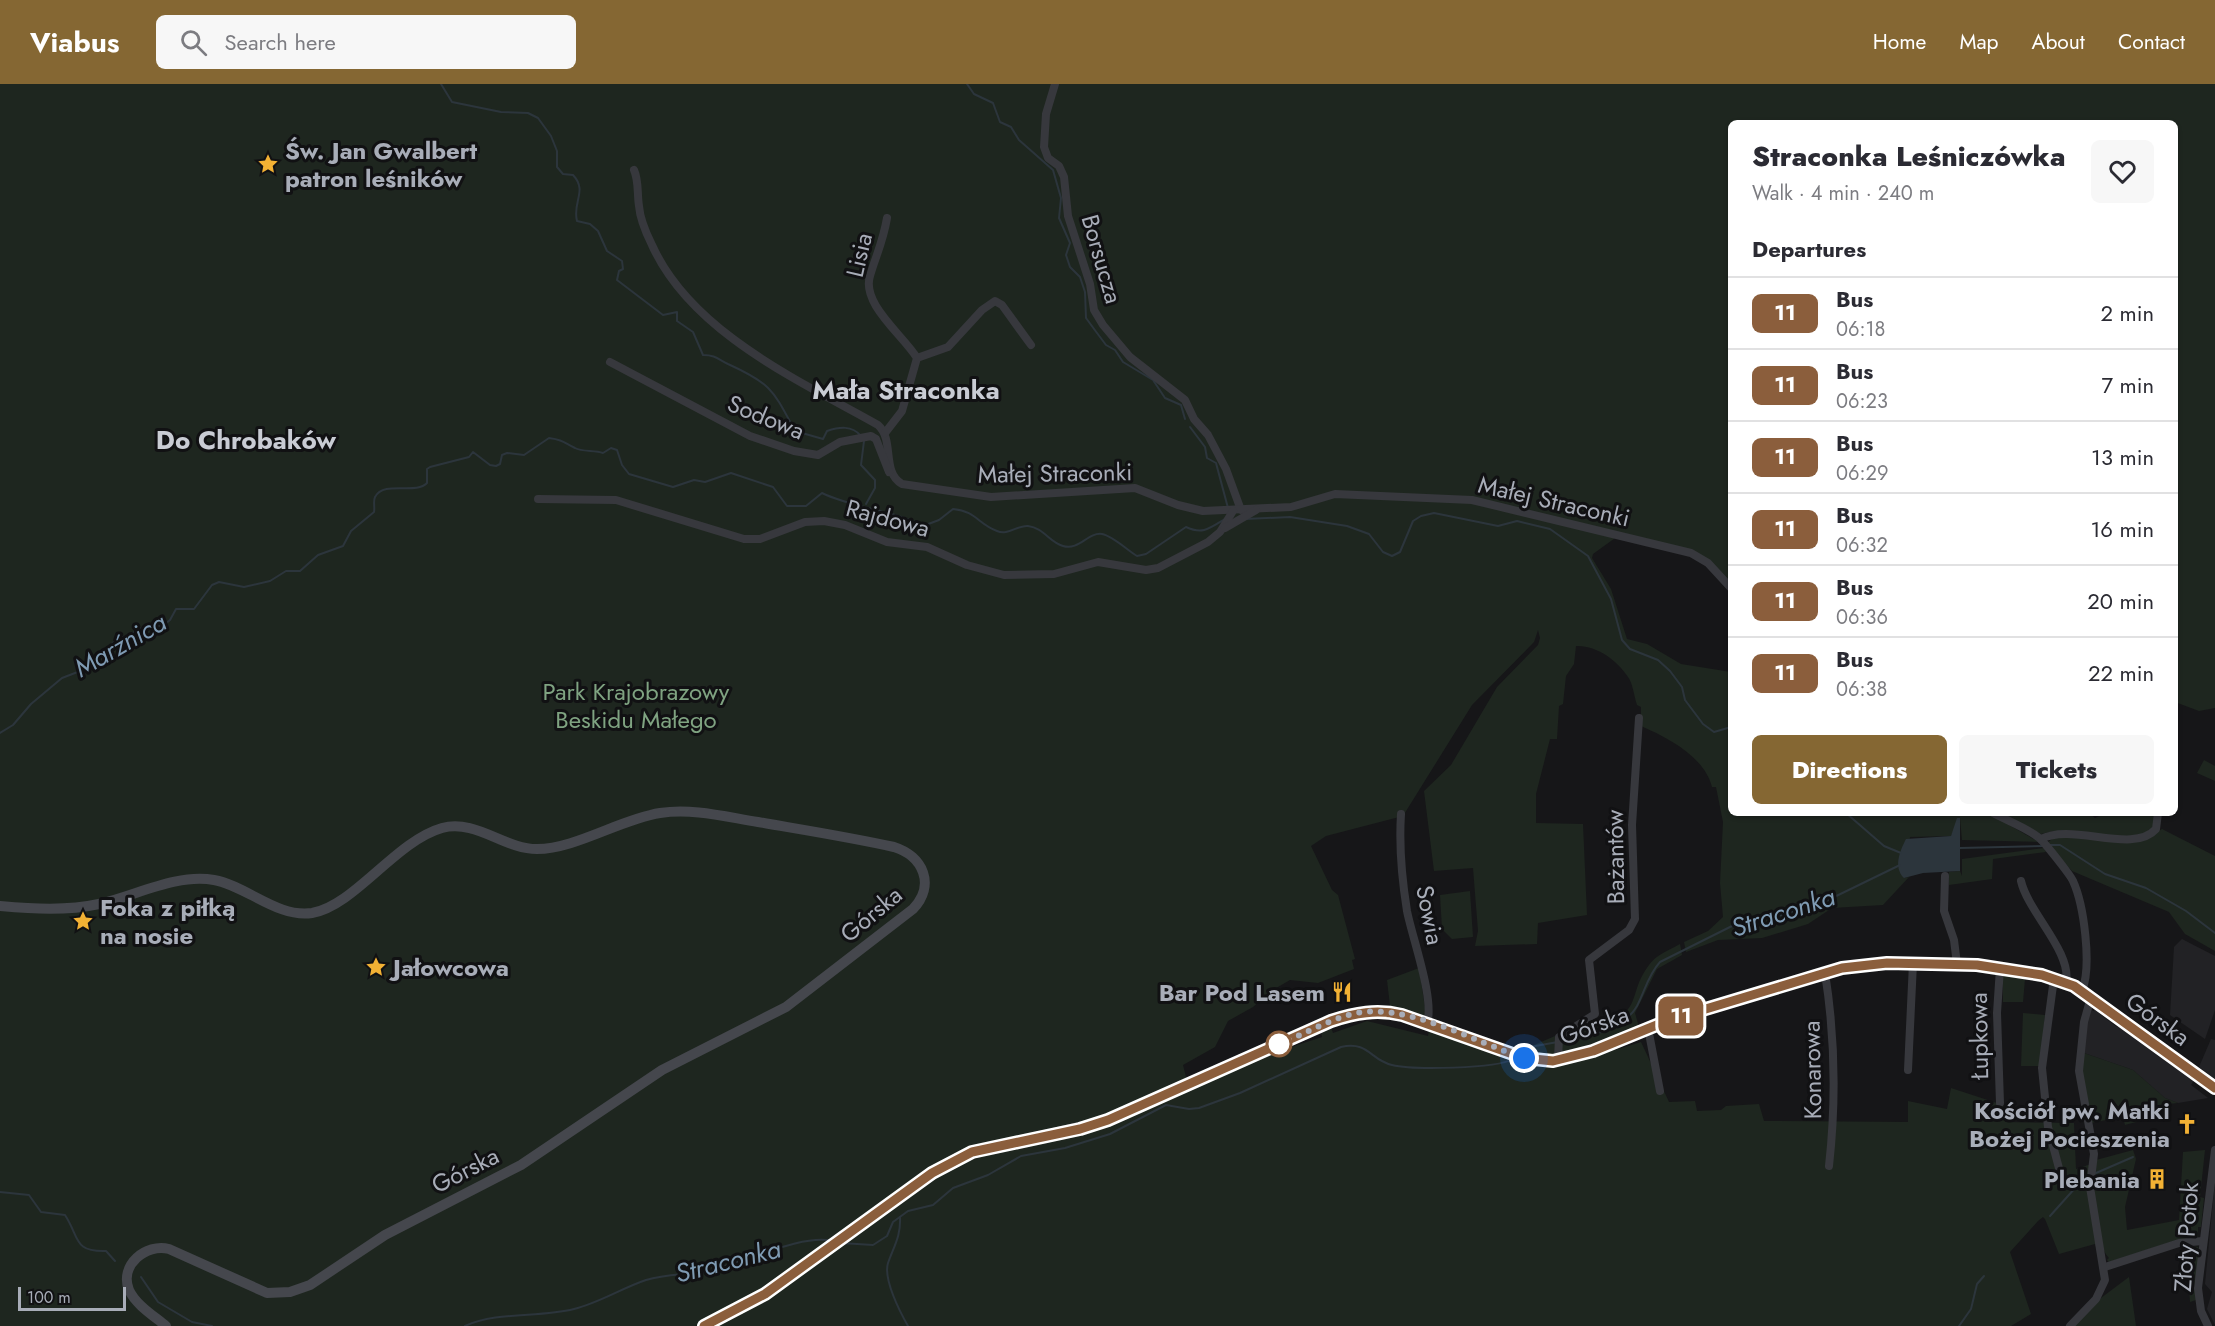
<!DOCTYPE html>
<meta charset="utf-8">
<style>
body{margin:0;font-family:Jost,sans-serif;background:#f7f7f7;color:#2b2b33;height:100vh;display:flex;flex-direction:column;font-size:22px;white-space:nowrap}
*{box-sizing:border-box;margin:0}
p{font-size:20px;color:#7c7c81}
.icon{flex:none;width:33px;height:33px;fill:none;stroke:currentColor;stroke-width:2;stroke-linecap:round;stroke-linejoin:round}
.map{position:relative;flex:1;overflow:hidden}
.sheet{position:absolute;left:1728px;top:36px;width:450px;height:696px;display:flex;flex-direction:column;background:#fff;border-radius:9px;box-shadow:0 2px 4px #0004}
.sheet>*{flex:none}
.badge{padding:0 12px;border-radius:9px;font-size:21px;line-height:39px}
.scale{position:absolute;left:18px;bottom:15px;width:108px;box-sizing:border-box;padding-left:6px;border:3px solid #a8adb8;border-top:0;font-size:16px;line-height:21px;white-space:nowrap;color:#a8adb8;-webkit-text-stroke:4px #111113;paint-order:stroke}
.you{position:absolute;width:30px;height:30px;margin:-15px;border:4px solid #fff;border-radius:50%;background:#1a73e8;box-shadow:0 0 0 9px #1a73e833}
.map>.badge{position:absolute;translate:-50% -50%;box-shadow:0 0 0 3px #fff}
h2{padding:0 24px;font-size:22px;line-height:54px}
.round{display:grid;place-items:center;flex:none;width:63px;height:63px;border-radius:9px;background:#f7f7f7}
.head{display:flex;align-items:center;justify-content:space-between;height:102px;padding:0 24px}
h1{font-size:28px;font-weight:800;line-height:45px}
.button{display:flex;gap:12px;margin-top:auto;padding:12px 24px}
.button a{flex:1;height:69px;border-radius:9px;background:#856733;color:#fff;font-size:24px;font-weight:800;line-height:69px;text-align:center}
.button a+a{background:#f7f7f7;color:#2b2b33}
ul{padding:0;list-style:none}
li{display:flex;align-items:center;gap:18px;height:72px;padding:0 24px;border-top:2px solid #e1e1e2}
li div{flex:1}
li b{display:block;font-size:22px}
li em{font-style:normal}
li .badge{min-width:66px;font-weight:700;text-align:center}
header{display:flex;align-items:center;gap:36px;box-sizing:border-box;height:84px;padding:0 30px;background:#856733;color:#fff}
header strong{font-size:28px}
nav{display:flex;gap:33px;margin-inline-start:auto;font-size:21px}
.search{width:420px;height:54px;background:#f7f7f7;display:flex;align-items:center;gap:15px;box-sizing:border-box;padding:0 21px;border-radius:9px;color:#7c7c81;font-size:22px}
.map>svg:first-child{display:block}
</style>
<header>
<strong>Viabus</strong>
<div class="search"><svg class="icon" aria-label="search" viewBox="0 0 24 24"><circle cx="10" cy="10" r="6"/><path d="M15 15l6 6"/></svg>Search here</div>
<nav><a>Home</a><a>Map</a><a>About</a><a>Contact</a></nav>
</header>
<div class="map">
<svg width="2215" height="1242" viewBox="0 0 2215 1242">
<rect width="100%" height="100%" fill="#161618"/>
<!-- built -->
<g fill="#222225">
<polygon points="2182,855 2215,872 2215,926 2205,955 2170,931 2174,863"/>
<polygon points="2095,923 2101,931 2117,943 2122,942 2194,996 2191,1001 2208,1014 2178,1019 2165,1014 2133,986 2081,968 2089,925 2094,927"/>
<polygon points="2211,955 2215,956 2215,996 2199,983"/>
<polygon points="2215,1097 2215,1241 2207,1225 2212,1208 2205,1200"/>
</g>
<!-- green -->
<g fill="#1e261f">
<path d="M0,0H2215V624L2199,627L2175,618V39H1731V500L1710,477L1622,449L1593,470L1592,474L1611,505L1627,555L1647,560L1681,580L1731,588V729H1988L2039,758L1962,756L1960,734L1951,752L1910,753L1904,794L1909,793L1883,821L1832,824L1808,840L1762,854L1718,856L1686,868L1684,858L1708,847L1723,833L1720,799L1723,738L1716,703H1712C1704,672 1668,654 1641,642V623L1637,621C1634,612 1633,600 1628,593C1617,576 1596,561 1576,562L1574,580L1566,592L1563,620L1559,622L1557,655H1550L1536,710V739L1583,740L1587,831L1538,839L1537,860L1475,862L1478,847L1473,784L1434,787L1424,707L1451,681L1497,603L1538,561L1540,554L1538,546L1534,558L1472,621L1403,732L1326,752L1311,762L1332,806L1338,811L1355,875L1352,876L1354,885L1318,899L1290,896L1271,907L1253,923L1228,937L1215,963L1183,981L1187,997L1322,953L1321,948L1331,944L1333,949L1367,937L1428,952L1429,946L1518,978L1554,982V984L1614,964L1615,966L1641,958L1669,1018L1695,1017L1697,1027L1721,1026L1726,1022L1759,1020L1764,1037L1908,1038V1017L1947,1025L1951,1004L2003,1021L2005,1038L2074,1039L2076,1085L2091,1080L2097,1167L2095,1160L2059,1170L2045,1135L2043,1133L2038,1137L2010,1168L2031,1230L2011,1242H0Z"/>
<polygon points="2204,676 2215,682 2215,697 2197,689"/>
<polygon points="1999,729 2089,729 2095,734 2106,729 2156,729 2154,744 2134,754 2054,747 2041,750"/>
<polygon points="2162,745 2215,772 2215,867 2185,850 2169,828 2072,787 2047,759 2056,752 2146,756"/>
<polygon points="2044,764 2046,768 1993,775 1992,795 1949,801 1949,788 1960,787 1962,792 1962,775"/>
<polygon points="1470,807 1473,853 1452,855 1442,845 1440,811"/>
<path d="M1680,860L1682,871L1657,885L1635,929L1639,943L1591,963L1561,971L1560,955L1598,935L1602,942C1644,926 1627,910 1649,881C1656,871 1669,866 1680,860Z"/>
<polygon points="1419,884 1426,930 1425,932 1390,922 1387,896"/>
<polygon points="2003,891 2025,895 2023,918 2003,918"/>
<polygon points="2023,929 2045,931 2040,982 2021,982"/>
<polygon points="1555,952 1555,971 1520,967"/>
<polygon points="2081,968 2133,986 2165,1014 2178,1019 2158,1021 2151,1034 2125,1041 2123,1033 2090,1039 2084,1009"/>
<path d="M2133,1066L2136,1075L2125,1123L2127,1146L2179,1136L2183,1068L2205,1066L2200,1113L2204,1114L2201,1143H2198V1153L2177,1156L2109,1178L2107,1176L2109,1174C2092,1156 2094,1100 2096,1076Z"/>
<polygon points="2191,1162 2198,1163 2199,1167 2196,1216 2190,1218 2189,1203 2195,1166"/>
<polygon points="2129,1193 2136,1242 2073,1242 2089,1223"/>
</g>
<!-- water -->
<path fill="#2c353c" d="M1957,734H1960V787L1923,789L1904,794C1893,783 1900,767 1906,755L1951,752Z"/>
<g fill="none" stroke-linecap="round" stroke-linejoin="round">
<!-- stream -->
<g stroke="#2c353c" stroke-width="2">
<path d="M441,0L452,18L501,28L528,29L538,34L551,52L557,67V83L563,90L573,91C588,107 572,118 577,137L590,140L598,147L607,167L622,177L623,185L619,187L617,196L663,231L677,228V237L693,248L703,271C715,271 718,275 728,280C772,300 773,306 795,347L823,355L827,347C839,343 852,341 861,352"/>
<polyline points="967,0 974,10 993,19 1000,38 1011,43 1019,56 1053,86 1061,114 1059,134 1070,159 1066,171 1070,183 1080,193 1085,208 1086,234 1097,249 1106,261 1115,266 1123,278 1153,296 1165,314 1181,321 1185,335"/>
<polyline points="1190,343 1205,363 1207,374 1216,379 1228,424"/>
<polyline points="864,357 861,381 875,396 875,404 866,420"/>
<polyline points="1245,435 1290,433 1347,442 1369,450 1383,468 1392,472 1400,468 1413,437 1421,432 1434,429 1498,442 1517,437 1550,445 1588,472 1611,515 1622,556 1630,565 1658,576 1670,587 1682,603 1685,616 1703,640 1714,648 1731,643"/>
<path d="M0,649L13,641L31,620L62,594L88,584L116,556L132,550L138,545L164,541L170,536L176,525H194L212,501L219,498L244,503L270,497L286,487H300L318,471L343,462L351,447L374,428C375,424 373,417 375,413C384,396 416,411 427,399V385L430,383L469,373L473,368L490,381L496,382L500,380L502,371L507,369L524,371L549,354C563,356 563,358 575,364C582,368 595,366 603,369L611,364L617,366L622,381L629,390L673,403L694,396L705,398L731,389L773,403L787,422H806L822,409C855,425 891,425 923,442L939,436L953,425C976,427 978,440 997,447C1008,452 1017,441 1028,442C1044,444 1049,458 1063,462C1079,467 1088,448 1102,450C1113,452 1127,466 1137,472L1146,470L1186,443C1203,451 1210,444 1225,435"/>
<polyline points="1846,729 1884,762 1901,769"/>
<polyline points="2050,761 2060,761 2105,790 2146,804 2186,827 2215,849"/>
<polyline points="1960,764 2044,762"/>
<path d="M1520,969L1527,964C1559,956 1619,954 1637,922C1645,907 1648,891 1660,878L1746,835L1781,831L1826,817L1900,781"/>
<polyline points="2096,1089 2133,1073"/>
<path d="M0,1108L29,1111L41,1128L65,1131C80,1154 73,1168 106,1167L115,1177"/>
<polyline points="2050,1132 2085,1093"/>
<path d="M900,1133C901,1152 894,1162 888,1179C883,1195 900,1228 908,1242"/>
<path d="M841,1159L873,1161L887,1152L893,1138L908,1127L933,1121L953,1104L988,1091L1021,1072L1065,1064L1110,1050L1166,1021L1189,1025L1199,1024L1240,1009L1341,963C1369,957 1370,976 1392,981C1412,986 1496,985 1513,975"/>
<polyline points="141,1193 158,1218 192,1238 212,1242"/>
<path d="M465,1242C498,1227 539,1234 574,1225C599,1219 622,1204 646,1196C663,1191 679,1191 696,1189C736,1184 797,1149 833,1157"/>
<polyline points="1959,1242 1971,1225 1977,1200 1984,1192"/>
</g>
<!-- street -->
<g stroke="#37383d" stroke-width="8">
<polyline points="1055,0 1046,30 1044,63 1048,74 1059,82 1064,93 1068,132 1090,200 1094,226 1103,241 1130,273 1185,316 1194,335 1208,351 1226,385 1241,426"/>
<path d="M634,86C639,97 637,110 639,122C640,135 646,149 652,161C691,248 798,296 878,341C895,356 881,388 902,400L991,413L1135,404L1178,421L1203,427L1291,423L1335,410L1472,416L1691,469L1708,479L1731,504"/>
<polyline points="917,274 948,263 982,226 995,217 1002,221 1031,261"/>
<polyline points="610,278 750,352 794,367 818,371 840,358 871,352 876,355 889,388"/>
<path d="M885,349L902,327L917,274C904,252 861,220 870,192C876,171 883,158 887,134"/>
<polyline points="538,415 616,416 744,455 760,455 805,438 824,437 845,441 887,458 927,463 967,481 1004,491 1054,490 1098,478 1146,486 1158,484 1208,458 1220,448 1233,427"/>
<polyline points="1225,444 1256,426"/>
<path d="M1993,729C2008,737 2025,743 2038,753C2043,756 2071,792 2073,797C2084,821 2092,882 2082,907"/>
<path d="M1401,730C1399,761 1402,796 1407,827C1412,853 1435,916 1427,939"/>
<path d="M2041,755C2072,738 2133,771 2156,745L2158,729"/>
<polyline points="1945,792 1944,827 1954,856 1957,880"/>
<path d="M2021,797C2028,828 2072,868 2066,898"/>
<polyline points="2000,884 1997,929 2000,1019"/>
<path d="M1825,889C1835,952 1836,1019 1829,1082"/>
<polyline points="2054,894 2042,984 2048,1043 2060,1088"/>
<polyline points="1648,944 1660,1007"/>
<polyline points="1558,976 1559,953 1595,930 1589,876 1629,846 1635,835 1632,741 1639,634"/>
<polyline points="1908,986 1913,879"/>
<polyline points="2105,1183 2179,1159 2203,1157"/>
<polyline points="2070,1242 2096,1215 2105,1196 2090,1103 2094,1070 2079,987 2084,938 2091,913"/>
<polyline points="2208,1242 2201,1227 2198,1204 2215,1066"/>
</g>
<!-- secondary -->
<g stroke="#45474d" stroke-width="10">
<path d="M0,822C33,825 67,827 99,820C135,812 177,789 214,796C247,802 277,834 312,829C354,822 396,757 442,744C476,735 504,765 537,765C575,765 621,735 660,729C693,724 726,733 758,738C804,746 849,753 894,763C923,772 936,801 913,825L786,923L662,986L521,1081L385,1151L310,1201L290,1208L267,1209L169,1165C146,1159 119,1181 129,1206C136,1221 154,1232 166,1242"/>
<path d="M704,1242L765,1210L932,1089L972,1068L1108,1036L1331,937C1355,929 1377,925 1402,931L1524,974L1553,977L1585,970L1669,936L1842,884L1887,879L1977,881L2042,891L2074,902L2215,1004"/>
</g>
</g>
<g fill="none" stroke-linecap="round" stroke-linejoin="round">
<!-- line casing -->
<g stroke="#fff" stroke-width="14">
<path id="line" d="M704,1242L765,1210L932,1089L972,1068L1080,1045L1108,1036L1331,937C1355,929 1377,925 1402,931L1524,974L1553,977L1593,967L1669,936L1842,884L1887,879L1977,881L2042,891L2074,902L2215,1004"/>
</g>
<!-- line -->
<use href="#line" stroke="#8b5e3c" stroke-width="9"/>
<!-- walk -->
<path stroke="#a8adb8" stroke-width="6" stroke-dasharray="0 10.8" d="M1279,960C1303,951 1326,937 1352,930C1405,917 1474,958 1524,974"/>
</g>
<!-- icons -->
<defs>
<g id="sight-bare" transform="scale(1.62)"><path d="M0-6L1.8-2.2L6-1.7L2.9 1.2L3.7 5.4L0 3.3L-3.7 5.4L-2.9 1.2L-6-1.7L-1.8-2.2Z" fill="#f2b134" stroke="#111113" stroke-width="2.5" paint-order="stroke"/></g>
<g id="restaurant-bare" transform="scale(1.62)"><path d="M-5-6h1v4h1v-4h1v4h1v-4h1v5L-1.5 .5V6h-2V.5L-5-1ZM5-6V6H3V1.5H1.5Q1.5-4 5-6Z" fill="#f2b134" stroke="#111113" stroke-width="2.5" paint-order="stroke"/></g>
<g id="church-bare" transform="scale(1.62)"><path d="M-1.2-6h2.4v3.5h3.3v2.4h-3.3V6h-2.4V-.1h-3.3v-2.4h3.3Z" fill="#f2b134" stroke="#111113" stroke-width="2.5" paint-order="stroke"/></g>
<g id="building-bare" transform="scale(1.62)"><path d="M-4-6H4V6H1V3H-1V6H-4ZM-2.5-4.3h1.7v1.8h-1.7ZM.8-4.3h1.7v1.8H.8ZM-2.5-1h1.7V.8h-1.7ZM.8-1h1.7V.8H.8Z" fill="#f2b134" stroke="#111113" stroke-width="2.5" paint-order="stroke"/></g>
</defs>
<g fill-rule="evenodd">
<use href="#sight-bare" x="268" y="80"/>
<use href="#sight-bare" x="83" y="837"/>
<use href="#sight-bare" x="376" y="883"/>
<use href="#restaurant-bare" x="1342" y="908"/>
<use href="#church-bare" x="2187" y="1040"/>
<use href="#building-bare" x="2157" y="1095"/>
</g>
<!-- markers -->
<circle fill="#fff" stroke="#8b5e3c" stroke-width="3" cx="1279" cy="960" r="12"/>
<g text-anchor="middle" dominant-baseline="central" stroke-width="6" stroke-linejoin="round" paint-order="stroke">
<!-- poi labels -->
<g font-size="24" font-weight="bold" fill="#a8adb8" stroke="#111113" text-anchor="start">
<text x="285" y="66">Św. Jan Gwalbert<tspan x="285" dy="28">patron leśników</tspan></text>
<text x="100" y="823">Foka z piłką<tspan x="100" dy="28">na nosie</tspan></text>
<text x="393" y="883">Jałowcowa</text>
<text x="1325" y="908" text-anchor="end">Bar Pod Lasem</text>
<text x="2170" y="1026" text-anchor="end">Kościół pw. Matki<tspan x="2170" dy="28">Bożej Pocieszenia</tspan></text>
<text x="2140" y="1095" text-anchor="end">Plebania</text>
</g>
<!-- street labels -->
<g font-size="24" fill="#a8adb8" stroke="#111113">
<text transform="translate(859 171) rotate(-77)">Lisia</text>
<text transform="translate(1102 175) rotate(74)">Borsucza</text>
<text transform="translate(766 333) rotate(22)">Sodowa</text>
<text transform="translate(1055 389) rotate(-1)">Małej Straconki</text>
<text transform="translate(1554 417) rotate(13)">Małej Straconki</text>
<text transform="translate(888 434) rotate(15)">Rajdowa</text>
<text transform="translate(1615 773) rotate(-91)">Bażantów</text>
<text transform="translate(871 830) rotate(-40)">Górska</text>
<text transform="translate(1430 831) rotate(79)">Sowia</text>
<text transform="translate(2158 935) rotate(36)">Górska</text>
<text transform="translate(1594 941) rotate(-20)">Górska</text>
<text transform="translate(1979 952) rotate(-91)">Łupkowa</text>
<text transform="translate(1812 986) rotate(-91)">Konarowa</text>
<text transform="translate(465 1086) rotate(-27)">Górska</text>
<text transform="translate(2186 1153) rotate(-86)">Złoty Potok</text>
</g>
<!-- park labels -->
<g font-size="24" fill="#7fa381" stroke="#111113">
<text x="636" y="607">Park Krajobrazowy<tspan x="636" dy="28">Beskidu Małego</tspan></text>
</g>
<!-- neighbourhood labels -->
<g font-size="26" font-weight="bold" fill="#c9ccd4" stroke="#111113">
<text x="906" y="306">Mała Straconka</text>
<text x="246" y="356">Do Chrobaków</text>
</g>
<!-- water labels -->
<g font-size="26" font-style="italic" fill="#7f9bb3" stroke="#111113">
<text transform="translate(120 561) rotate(-30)">Marźnica</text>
<text transform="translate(1783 828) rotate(-18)">Straconka</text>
<text transform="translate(728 1177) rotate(-14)">Straconka</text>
</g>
</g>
</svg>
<div class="scale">100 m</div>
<div class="you" style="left:1524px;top:974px"></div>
<b class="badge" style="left:1681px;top:932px;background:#8b5e3c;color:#fff">11</b>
<section class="sheet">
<div class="head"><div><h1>Straconka Leśniczówka</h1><p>Walk · 4 min · 240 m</p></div><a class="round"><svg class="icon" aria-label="heart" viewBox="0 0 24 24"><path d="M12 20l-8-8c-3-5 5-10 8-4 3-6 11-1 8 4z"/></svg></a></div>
<h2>Departures</h2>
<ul>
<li><span class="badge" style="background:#8b5e3c;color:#fff">11</span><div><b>Bus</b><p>06:18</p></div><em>2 min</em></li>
<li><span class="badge" style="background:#8b5e3c;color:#fff">11</span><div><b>Bus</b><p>06:23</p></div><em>7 min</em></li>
<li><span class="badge" style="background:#8b5e3c;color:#fff">11</span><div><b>Bus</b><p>06:29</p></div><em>13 min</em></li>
<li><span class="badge" style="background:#8b5e3c;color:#fff">11</span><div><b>Bus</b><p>06:32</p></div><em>16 min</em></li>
<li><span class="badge" style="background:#8b5e3c;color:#fff">11</span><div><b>Bus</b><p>06:36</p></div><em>20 min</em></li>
<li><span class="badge" style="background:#8b5e3c;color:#fff">11</span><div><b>Bus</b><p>06:38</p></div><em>22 min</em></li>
</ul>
<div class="button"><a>Directions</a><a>Tickets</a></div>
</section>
</div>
